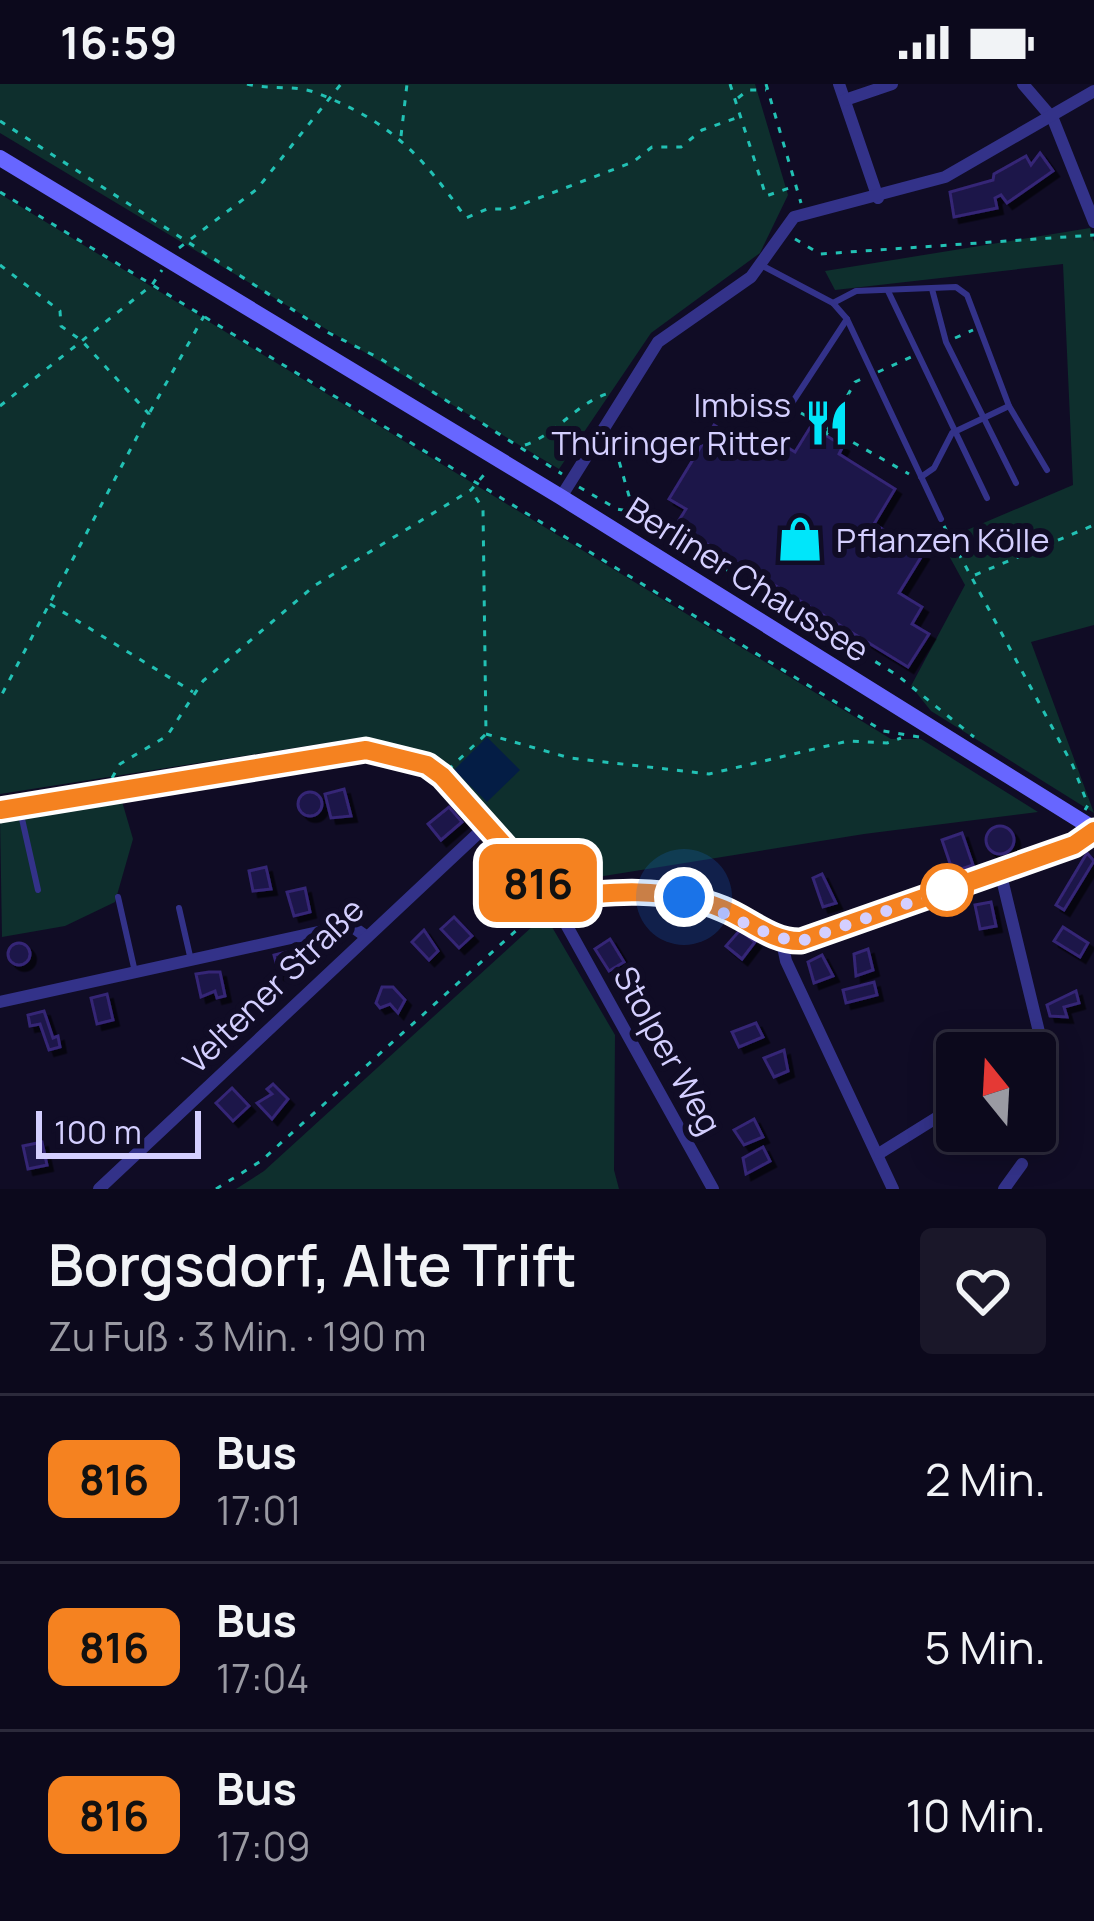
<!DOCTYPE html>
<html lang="de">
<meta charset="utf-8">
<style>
body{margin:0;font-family:Manrope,sans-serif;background:#1a1729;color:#f1f3f6;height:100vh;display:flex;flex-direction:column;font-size:45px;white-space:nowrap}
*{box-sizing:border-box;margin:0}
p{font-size:39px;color:#9a9aa3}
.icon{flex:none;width:66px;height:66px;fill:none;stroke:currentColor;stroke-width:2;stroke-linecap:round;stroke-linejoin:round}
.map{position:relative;height:1105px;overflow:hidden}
.sheet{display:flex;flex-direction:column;background:#0c091c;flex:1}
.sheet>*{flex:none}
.badge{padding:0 24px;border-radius:18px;font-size:42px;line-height:78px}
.needle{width:78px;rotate:342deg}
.controls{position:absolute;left:936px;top:948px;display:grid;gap:24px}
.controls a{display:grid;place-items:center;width:120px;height:120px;border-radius:12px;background:#0c091c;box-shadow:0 6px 30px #0003,0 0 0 3px #2c2a3b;font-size:60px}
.scale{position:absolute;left:36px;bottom:30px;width:165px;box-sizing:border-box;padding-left:12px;border:6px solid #d4cfff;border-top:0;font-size:33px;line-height:42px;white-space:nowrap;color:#d4cfff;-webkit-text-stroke:9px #100c25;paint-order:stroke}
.you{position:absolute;width:60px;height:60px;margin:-30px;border:9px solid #fff;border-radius:50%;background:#1a73e8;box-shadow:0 0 0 18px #1a73e833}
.map>.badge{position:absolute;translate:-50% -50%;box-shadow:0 0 0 6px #fff}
.round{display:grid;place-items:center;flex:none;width:126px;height:126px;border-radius:12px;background:#1a1729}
.overview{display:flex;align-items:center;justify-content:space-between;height:204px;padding:0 48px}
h1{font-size:57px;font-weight:600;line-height:90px}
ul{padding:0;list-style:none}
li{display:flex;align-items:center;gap:36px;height:168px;padding:0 48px;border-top:3px solid #2c2a3b}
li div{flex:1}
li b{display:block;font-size:45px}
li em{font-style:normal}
li .badge{min-width:132px;font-weight:700;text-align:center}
.status{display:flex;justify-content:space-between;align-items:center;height:84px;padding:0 60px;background:#0c091c;direction:ltr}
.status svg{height:33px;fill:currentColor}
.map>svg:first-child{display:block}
</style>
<div class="status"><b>16:59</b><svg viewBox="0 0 49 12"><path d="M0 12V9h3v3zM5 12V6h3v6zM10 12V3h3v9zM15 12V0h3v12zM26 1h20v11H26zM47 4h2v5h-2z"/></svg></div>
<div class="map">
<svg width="1094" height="1105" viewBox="0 0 1094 1105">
<defs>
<filter id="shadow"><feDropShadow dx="5.5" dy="5.5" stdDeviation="0" flood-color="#0009"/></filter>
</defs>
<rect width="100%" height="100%" fill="#100c25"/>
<!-- green -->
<g fill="#0e2f2d">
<polygon points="0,0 755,0 788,111 760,169 651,249 559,385 0,49"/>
<polygon points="0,110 891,655 921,655 1038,728 864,750 554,800 426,668 364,653 0,710"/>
<polygon points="1090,144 1094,158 1094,541 1031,558 1094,729 931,627 911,602 965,501 941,457 1073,401 1063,180 835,206 825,187"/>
<polygon points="121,714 133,755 115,818 65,842 2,853 0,733"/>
<polygon points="545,831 615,951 614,1086 619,1105 236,1105 264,1087"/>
</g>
<!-- water -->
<polygon fill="#041d45" points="487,653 520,686 487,718 454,686"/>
<!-- building -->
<g fill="#1f1648" stroke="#342576" stroke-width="3" filter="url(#shadow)">
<polygon points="1040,69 1053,87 1007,119 1001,111 995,114 997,124 954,133 950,108 993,96 994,90 1026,72 1031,81"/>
<polygon points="714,341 755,366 765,350 795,368 811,342 843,362 839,370 895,405 874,440 923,470 899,509 922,523 912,540 929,550 908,583 676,441 686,425 669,415"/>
<polygon points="344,705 351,732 331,734 325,710"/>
<circle cx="310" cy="720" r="12"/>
<polygon points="449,723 462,738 441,756 428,740"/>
<circle cx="1000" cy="756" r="14"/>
<polygon points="962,749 973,781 953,788 942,756"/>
<polygon points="1087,769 1094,777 1064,826 1056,821"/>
<polygon points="266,783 271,805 253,807 249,787"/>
<polygon points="822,790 836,819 823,823 813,794"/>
<polygon points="305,804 310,828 294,832 287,808"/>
<polygon points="991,818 996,842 980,845 975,821"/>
<polygon points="454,833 472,852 459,864 441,845"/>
<polygon points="1063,843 1088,859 1080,873 1054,857"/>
<polygon points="424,846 438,867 429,876 412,858"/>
<polygon points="740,846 755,858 742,875 726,862"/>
<polygon points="610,855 624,878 609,887 595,865"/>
<circle cx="19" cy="870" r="11"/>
<polygon points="868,865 873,886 856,892 854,870"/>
<polygon points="294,866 299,885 279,890 274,871"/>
<polygon points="822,871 833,892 814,899 808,878"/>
<polygon points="209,888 220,888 225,912 217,914 215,907 201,913 196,890"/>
<polygon points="874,898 877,911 846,919 843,906"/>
<polygon points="382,903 393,903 405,916 398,929 390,920 380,924 376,919"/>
<polygon points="1076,907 1079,919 1064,923 1067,933 1050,932 1047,921"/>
<polygon points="107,910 113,936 97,940 91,914"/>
<polygon points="44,927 53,954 58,952 60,963 49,966 40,940 30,942 28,931"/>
<polygon points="756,939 763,953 739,963 732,948"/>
<polygon points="784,966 788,987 774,993 764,974"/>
<polygon points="273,1000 288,1015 272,1035 257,1019 272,1010 267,1005"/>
<polygon points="232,1004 249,1022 233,1037 216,1019"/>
<polygon points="754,1035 763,1053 744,1061 734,1046"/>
<polygon points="42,1058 47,1081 28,1085 23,1062"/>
<polygon points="763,1063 770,1077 746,1090 743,1074"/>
</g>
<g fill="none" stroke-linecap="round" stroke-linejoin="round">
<!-- path -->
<g stroke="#22c1b4" stroke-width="3" stroke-dasharray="6 9" stroke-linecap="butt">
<path d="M247,0C269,6 294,1 314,8C390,37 420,69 466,134L487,125H510L633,78L652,63H681L702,46L742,32"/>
<polyline points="730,0 766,112 795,102"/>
<polyline points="766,0 801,119"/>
<polyline points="738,14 748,6 766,6"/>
<polyline points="0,37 329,249 381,275 562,390"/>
<polyline points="401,52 407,0"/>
<polyline points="0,108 883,647 919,653"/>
<polyline points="795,155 820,170 1094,151"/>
<polyline points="179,164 257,105 341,0"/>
<polyline points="0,181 60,227 61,242 82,257 149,330 0,614"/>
<polyline points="955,254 973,246"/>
<polyline points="878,288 913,272"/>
<polyline points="0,322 152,201 162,186"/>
<polyline points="150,328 204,232"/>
<polyline points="801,329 909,390"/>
<polyline points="611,349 633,426"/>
<polyline points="826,351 855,298 864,294"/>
<path d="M525,361C559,349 577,317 613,308"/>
<polyline points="579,403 617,425 633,428 897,591 974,653"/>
<polyline points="944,442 1073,682 1088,721 1085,726"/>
<polyline points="975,491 1094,441"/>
<polyline points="50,520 193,608"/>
<polyline points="486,650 570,674 709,690 848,657 887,659 901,654"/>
<polyline points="448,686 486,650 483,425 473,409"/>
<polyline points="112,694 120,680 167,652 203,597 314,502 471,406 489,385"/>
<polyline points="216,1105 261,1077 541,824"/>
</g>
<!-- service -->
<g stroke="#333289" stroke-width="6">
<polyline points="761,181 833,219 847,235 941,435"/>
<polyline points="932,205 946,258 1016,399"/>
<polyline points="888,207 987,414"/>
<polyline points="833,219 856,207 956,203 967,211 1009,322 1047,386"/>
<polyline points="790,322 847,235"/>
<polyline points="921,393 934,384 952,349 1009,322"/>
<polyline points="20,726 38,806"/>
<polyline points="118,813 135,888"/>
<polyline points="179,824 190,872"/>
</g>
<!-- minor -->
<g stroke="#333289" stroke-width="12">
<polyline points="839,0 878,114"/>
<polyline points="1023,0 1053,35 1094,138"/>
<polyline points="845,16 892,0"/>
<polyline points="561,413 658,258 751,193 794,133 945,93 1094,7"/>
<polyline points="1000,787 1039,948 1035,970"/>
<path d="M552,815C609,807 668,802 723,825C750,836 772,858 801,857L1074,761L1094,747"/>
<polyline points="782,858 786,877 893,1105"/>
<polyline points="0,918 350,841 364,851"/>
<polyline points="880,1069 957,1021"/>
<polyline points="99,1105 488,740 552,815 713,1105"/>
<polyline points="1004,1105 1022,1080"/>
</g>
<!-- tertiary -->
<polyline stroke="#333289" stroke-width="15" points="0,726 366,666 427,681 488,740"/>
<!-- secondary -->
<polyline stroke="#6766ff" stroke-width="16" points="0,74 561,413 1094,745"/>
</g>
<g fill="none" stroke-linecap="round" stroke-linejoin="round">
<!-- line casing -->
<g stroke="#fff" stroke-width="27">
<path id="line" d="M0,726L366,666L427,681L442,692L552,815C609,807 668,802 723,825C750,836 772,858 801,857L1074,761L1094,747"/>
</g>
<!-- line -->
<use href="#line" stroke="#f58220" stroke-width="18"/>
<!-- walk -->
<path stroke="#d4cfff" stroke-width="12" stroke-dasharray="0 21.6" d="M684,813C718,823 773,858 801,857L960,801L947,806"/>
</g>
<!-- icons -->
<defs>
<g id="restaurant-bare" transform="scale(3.6)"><path d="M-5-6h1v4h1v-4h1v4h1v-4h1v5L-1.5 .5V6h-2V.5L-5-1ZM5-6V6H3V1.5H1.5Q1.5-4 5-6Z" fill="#00e6fa" stroke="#100c25" stroke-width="2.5" paint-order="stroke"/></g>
<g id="shop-bare" transform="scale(3.6)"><path d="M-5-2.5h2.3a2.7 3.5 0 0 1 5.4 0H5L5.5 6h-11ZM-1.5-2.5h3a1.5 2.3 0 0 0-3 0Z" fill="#00e6fa" stroke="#100c25" stroke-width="2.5" paint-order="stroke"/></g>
</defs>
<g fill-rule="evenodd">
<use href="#restaurant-bare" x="827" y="339"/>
<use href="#shop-bare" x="800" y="455"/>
</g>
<!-- markers -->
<circle fill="#fff" stroke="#f58220" stroke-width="6" cx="947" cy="806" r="24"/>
<g text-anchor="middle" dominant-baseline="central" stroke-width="12" stroke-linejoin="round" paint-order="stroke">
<!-- poi labels -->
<g font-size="33" fill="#d4cfff" stroke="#100c25" text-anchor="end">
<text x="791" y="320">Imbiss<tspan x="791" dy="38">Thüringer Ritter</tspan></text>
<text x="836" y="455" text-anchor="start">Pflanzen Kölle</text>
</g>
<!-- street labels -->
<g font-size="33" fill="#d4cfff" stroke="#100c25">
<text transform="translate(748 495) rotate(32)">Berliner Chaussee</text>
<text transform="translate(273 901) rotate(-44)">Veltener Straße</text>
<text transform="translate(668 966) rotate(61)">Stolper Weg</text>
</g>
</g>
</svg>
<div class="controls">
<a><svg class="needle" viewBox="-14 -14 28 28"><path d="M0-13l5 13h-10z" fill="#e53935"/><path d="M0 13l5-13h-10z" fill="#9a9aa3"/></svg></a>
</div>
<div class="scale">100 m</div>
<div class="you" style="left:684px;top:813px"></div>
<b class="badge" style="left:538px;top:799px;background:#f58220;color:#111">816</b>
</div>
<section class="sheet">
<div class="overview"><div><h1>Borgsdorf, Alte Trift</h1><p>Zu Fuß · 3 Min. · 190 m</p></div><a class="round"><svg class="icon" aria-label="heart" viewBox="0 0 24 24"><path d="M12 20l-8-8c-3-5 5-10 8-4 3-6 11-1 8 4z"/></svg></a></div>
<ul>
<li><span class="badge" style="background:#f58220;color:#111">816</span><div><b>Bus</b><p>17:01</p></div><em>2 Min.</em></li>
<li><span class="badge" style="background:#f58220;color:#111">816</span><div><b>Bus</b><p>17:04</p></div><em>5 Min.</em></li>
<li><span class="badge" style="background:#f58220;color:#111">816</span><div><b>Bus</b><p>17:09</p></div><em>10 Min.</em></li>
</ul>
</section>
